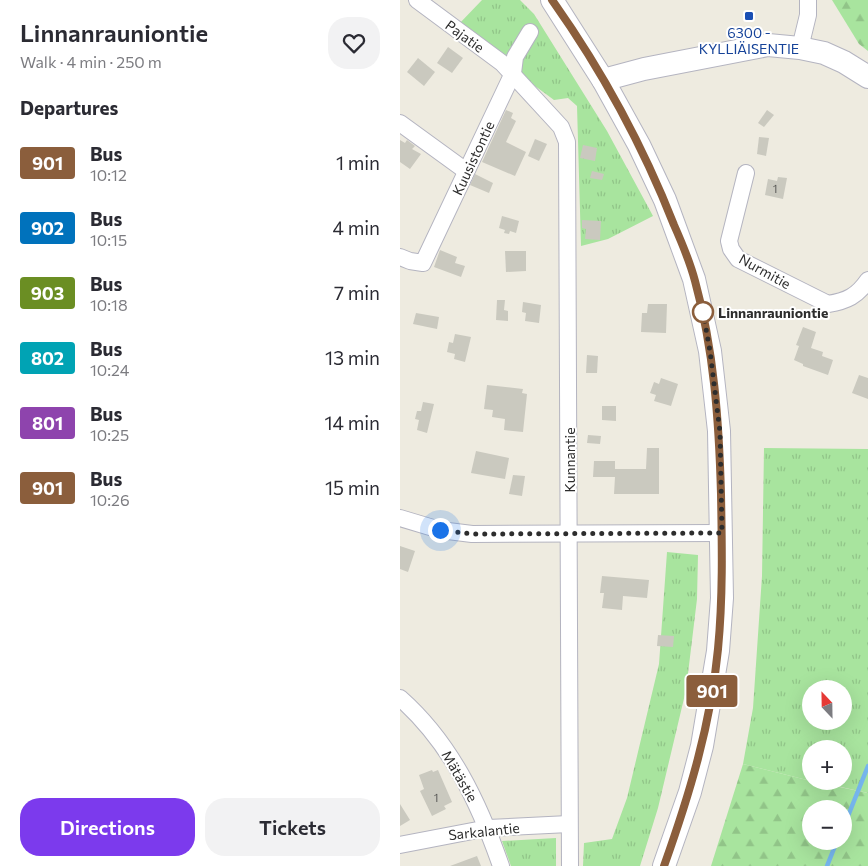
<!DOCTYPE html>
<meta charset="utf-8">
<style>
body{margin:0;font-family:Commissioner,sans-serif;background:#f2f2f3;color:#2b2b33;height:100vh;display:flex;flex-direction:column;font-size:19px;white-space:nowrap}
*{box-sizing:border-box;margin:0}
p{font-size:16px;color:#7c7c81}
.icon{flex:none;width:28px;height:28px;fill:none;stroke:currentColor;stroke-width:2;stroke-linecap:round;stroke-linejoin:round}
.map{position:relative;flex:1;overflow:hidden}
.details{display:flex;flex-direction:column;background:#fff;width:400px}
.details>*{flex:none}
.badge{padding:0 10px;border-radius:4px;font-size:18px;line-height:32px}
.needle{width:32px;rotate:338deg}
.fabs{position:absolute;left:402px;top:680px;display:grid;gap:10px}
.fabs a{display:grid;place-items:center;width:50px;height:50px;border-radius:50%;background:#fff;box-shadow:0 5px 20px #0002;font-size:25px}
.you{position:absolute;width:25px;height:25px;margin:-12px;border:4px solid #fff;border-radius:50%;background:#1a73e8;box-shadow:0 0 0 8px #1a73e833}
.map>.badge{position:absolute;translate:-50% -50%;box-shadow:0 0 0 2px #fff}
h2{padding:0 20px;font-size:19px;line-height:45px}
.round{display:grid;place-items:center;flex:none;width:52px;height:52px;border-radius:20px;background:#f2f2f3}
.headline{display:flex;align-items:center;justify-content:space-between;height:85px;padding:0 20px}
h1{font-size:24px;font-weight:600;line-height:38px}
.primary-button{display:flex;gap:10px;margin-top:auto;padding:10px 20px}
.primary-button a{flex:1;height:58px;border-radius:20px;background:#7c3aed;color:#fff;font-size:20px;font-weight:600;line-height:58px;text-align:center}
.primary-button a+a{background:#f2f2f3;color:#2b2b33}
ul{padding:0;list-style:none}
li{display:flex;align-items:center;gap:15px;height:65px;padding:0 20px}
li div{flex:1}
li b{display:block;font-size:19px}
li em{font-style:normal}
li .badge{min-width:55px;font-weight:700;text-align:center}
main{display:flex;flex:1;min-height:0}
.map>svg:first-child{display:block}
</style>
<main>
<section class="details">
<div class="headline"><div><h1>Linnanrauniontie</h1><p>Walk · 4 min · 250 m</p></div><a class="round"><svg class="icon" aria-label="heart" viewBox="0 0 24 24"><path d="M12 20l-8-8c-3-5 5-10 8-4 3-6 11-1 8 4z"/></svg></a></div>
<h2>Departures</h2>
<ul>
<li><span class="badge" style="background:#8b5e3c;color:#fff">901</span><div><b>Bus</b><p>10:12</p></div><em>1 min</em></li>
<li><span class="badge" style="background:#0072bc;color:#fff">902</span><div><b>Bus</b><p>10:15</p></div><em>4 min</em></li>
<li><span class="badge" style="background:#6b8e23;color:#fff">903</span><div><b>Bus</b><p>10:18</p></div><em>7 min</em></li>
<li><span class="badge" style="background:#00a3b4;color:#fff">802</span><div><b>Bus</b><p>10:24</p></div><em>13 min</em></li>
<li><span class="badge" style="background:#8e44ad;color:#fff">801</span><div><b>Bus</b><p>10:25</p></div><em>14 min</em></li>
<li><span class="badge" style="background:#8b5e3c;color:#fff">901</span><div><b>Bus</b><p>10:26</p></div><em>15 min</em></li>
</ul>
<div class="primary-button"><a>Directions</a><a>Tickets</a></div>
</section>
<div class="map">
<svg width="468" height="866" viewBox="0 0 468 866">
<defs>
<pattern id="grass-tufts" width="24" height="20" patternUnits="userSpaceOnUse" patternTransform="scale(1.25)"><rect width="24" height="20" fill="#a8e49e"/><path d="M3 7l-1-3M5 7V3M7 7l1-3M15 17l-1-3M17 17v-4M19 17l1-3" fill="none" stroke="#91c488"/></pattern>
<pattern id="forest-firs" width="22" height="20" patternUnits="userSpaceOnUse" patternTransform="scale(1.25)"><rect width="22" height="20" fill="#a8e49e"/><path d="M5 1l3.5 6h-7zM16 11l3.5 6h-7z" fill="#91c488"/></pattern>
</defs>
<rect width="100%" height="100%" fill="#eeebe0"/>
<!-- grass -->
<g fill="url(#grass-tufts)" fill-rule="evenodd">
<polygon points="82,0 120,0 134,14 207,131 253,216 208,239 181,246 177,106 168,98 154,100 135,86 103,56 58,25"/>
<path d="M364,448L468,449V793L414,781H444V749H411V781L343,764L353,708L362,576ZM411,689H444V721H411Z"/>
<polygon points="267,552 298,555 297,599 286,690 258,808 240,866 183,866 184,843 212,839 227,798 259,664"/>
<polygon points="156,838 156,866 111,866 102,841"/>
</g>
<!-- forest -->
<g fill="url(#forest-firs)" fill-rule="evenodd">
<polygon points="432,0 468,0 468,51 459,44"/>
<path d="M343,764L411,781L468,793V866H311ZM411,809H444V841H411Z"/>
</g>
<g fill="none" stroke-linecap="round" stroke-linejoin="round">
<!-- stream -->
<g stroke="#76b6ee" stroke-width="4.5">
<polyline points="444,826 468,766"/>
<polyline points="427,866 437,841"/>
</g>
</g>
<!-- building -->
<g fill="#cac9bf">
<polygon points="48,47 63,58 52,73 37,63"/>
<polygon points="18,58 35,72 24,86 7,72"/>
<polygon points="106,110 113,113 111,118 116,121 106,142 126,152 115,176 82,162"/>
<polygon points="367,110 374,115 364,127 358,123"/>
<polygon points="359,137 369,138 366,156 357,154"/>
<polygon points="135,139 147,144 139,161 128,156"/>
<polygon points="0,140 5,143 7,140 15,146 12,149 21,154 10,169 0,162"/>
<polygon points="183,145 197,148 195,161 180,158"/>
<polygon points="192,171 204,174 202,180 190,178"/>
<polygon points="75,174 93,183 89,193 70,185"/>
<polygon points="378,177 387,178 383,199 365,195 368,179 377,181"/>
<polygon points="102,216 119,221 116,233 110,231 109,234 104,233 105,230 99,228"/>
<polygon points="182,220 201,221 200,240 185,239 186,229 182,228"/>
<polygon points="40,250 57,257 55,263 65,266 61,277 34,267"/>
<polygon points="105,251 126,251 126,271 106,272"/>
<polygon points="97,300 105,300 104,310 108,311 108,321 96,320"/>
<polygon points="123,302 141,305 139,323 125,321 126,313 122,312"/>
<polygon points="248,304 267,304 266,333 241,332 242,313 247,313"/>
<polygon points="16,313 39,317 37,329 13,324"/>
<polygon points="403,327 416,332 411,348 423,352 422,356 433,360 428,375 403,366 403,364 394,360 399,346 396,345"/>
<polygon points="55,334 71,337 65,362 54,359 55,354 47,352 49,342 53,343"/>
<polygon points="187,355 198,356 197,373 186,373"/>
<polygon points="459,375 468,378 468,399 452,393"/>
<polygon points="261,378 278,384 271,406 254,401 256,395 250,393 254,382 259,384"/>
<polygon points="87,385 123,389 122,393 127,394 123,432 104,430 105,419 92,417 93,410 84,409"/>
<polygon points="23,402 34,404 27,433 17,430 19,420 15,419 17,411 21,411"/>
<polygon points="202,406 216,406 216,421 202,420"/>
<polygon points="188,435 201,436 200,444 187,443"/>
<polygon points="247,448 259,448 259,494 214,494 215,477 193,477 194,461 215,461 215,469 246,469"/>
<polygon points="76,451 109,458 105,479 71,473"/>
<polygon points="113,475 125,476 122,496 109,494"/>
<polygon points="0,546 15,551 8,572 0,569"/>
<polygon points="202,576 249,580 247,598 223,596 222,610 202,608 204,593 200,593"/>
<polygon points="258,635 274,636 273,647 257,646"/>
<polygon points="32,770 33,772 38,770 52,802 44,806 46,809 32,816 20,791 24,789 19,775"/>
<polygon points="0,804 10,820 0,826"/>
<polygon points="77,856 81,866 50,866"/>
</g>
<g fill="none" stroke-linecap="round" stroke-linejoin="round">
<!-- street casing -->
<g stroke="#b4b4c0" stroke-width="18">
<g id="street">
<polyline points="17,0 102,63 161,127 167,142 170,866"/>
<polyline points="400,48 408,15 408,0"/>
<polyline points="0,123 66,171"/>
<path d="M346,173L329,241L331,249L338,259L428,304C447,301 457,296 468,280"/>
<polyline points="0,257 10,261 23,263 113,73 115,57 130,32"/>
<polyline points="0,518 40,530 72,534 322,533"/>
<path d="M0,698C51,743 79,803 101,866"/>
<polyline points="0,845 88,828 169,824"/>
</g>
</g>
<!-- secondary casing -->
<g stroke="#b4b4c0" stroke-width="24">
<g id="secondary">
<polyline points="152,0 203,80 239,145 265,200 294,279 310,351 319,431 322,598 318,651 302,746 290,792 264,866"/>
<polyline points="203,80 244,69 368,45 400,48 424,53 444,62 468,77"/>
</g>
</g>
<!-- street -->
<use href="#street" stroke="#fff" stroke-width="16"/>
<!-- secondary -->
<use href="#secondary" stroke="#fff" stroke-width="22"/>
</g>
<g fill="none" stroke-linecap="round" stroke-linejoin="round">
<!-- line casing -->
<g stroke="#fff" stroke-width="11">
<path id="line" d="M152,0C201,69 243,146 274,225C282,243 290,262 295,281C314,350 319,422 321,494C322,546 323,597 318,649C311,724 289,796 264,866"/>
</g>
<!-- line -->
<use href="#line" stroke="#8b5e3c" stroke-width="8"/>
<!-- walk -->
<polyline stroke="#2d2d2d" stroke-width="5" stroke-dasharray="0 9" points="40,530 72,534 322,533 320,432 310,351 303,312"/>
</g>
<!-- markers -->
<rect fill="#1a4fb4" stroke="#fff" stroke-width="2" x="344" y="11" width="10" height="10" rx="2.5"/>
<circle fill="#fff" stroke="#8b5e3c" stroke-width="2.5" cx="303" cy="312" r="10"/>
<g text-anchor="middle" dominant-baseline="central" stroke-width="4" stroke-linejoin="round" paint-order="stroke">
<!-- number labels -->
<g font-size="11" fill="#545452">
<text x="375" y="188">1</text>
<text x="36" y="797">1</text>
</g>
<!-- transit labels -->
<g font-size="14" fill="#164399" stroke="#fff">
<text x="349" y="32">6300 -<tspan x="349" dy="16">KYLLIÄISENTIE</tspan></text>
</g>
<!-- street labels -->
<g font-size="14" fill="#2d2d2d" stroke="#fff">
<text transform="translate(65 36) rotate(36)">Pajatie</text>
<text transform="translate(73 158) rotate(-65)">Kuusistontie</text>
<text transform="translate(365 271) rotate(29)">Nurmitie</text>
<text transform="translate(169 460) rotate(-90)">Kunnantie</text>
<text transform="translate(60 776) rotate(60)">Mätästie</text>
<text transform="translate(84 831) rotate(-6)">Sarkalantie</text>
</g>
<!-- stop labels -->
<g font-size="14" font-weight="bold" fill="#2d2d2d" stroke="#fff" text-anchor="start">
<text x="318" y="312">Linnanrauniontie</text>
</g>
</g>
</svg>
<div class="fabs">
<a><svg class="needle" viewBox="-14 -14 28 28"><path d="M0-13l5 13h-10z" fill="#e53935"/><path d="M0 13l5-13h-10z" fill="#7c7c81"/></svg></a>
<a>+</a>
<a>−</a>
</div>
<div class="you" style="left:40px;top:530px"></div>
<b class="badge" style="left:312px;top:691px;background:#8b5e3c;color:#fff">901</b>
</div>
</main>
